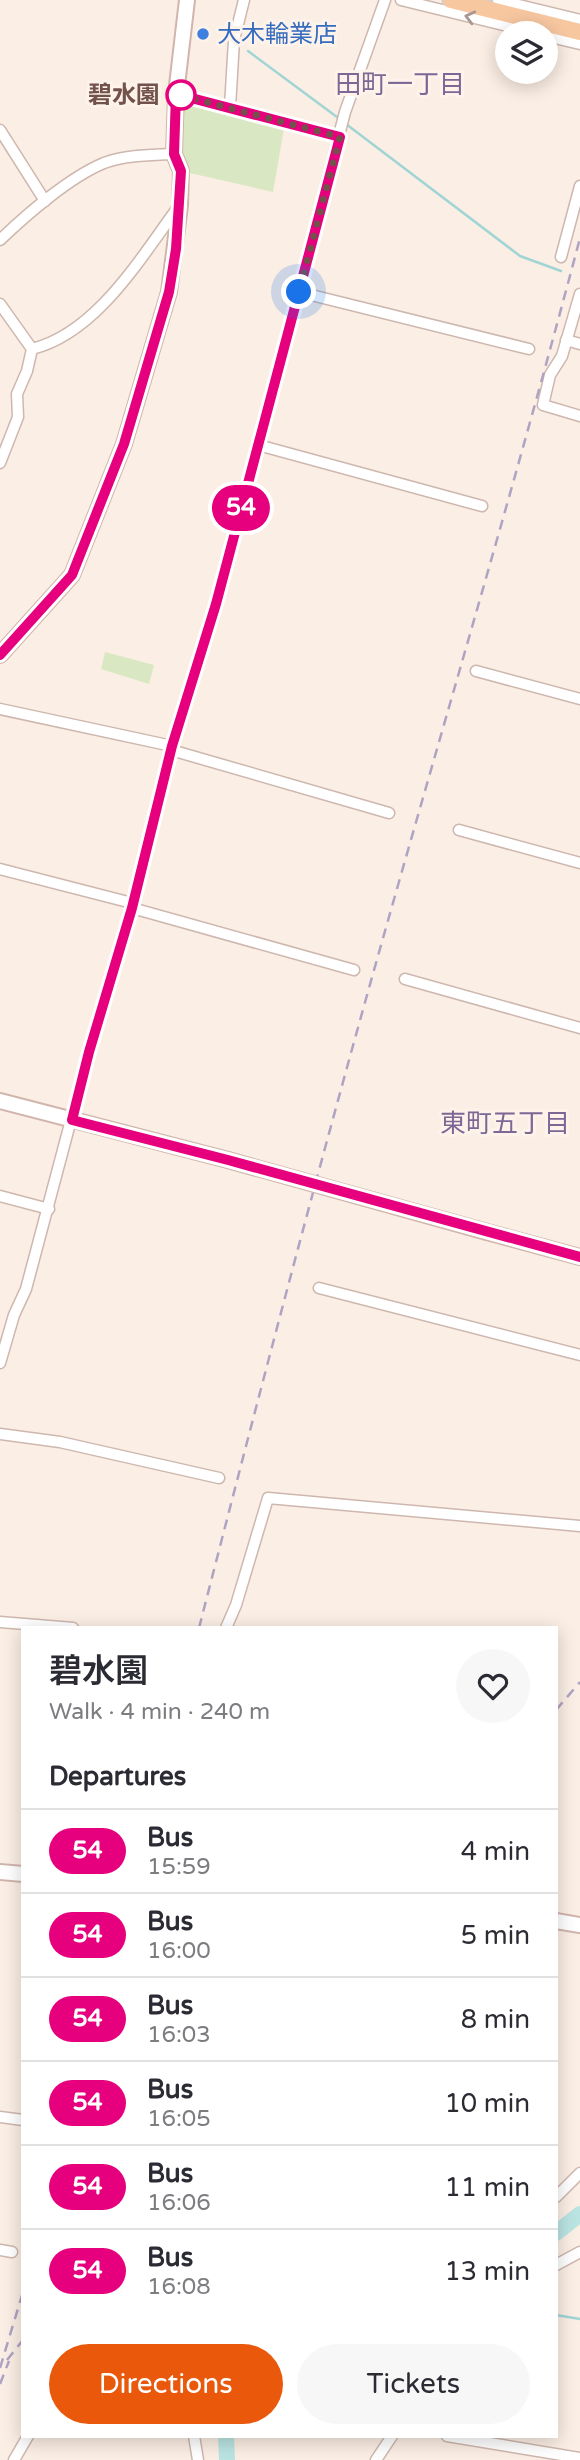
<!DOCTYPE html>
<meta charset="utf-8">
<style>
body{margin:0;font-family:"Varela Round","Noto Sans JP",sans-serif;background:#f7f7f7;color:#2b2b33;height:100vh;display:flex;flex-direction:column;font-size:26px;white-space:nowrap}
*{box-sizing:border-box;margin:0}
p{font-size:23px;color:#7c7c81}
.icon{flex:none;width:38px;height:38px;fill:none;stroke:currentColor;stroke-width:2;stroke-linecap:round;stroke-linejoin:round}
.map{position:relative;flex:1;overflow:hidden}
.drawer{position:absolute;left:21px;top:1626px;width:537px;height:812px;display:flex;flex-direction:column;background:#fff;border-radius:0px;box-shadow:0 4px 18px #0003}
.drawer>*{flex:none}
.badge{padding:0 14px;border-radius:23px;font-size:24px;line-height:46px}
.fabs{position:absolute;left:495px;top:21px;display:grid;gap:14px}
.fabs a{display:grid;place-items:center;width:63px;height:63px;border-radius:50%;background:#fff;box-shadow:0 4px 18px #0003;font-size:35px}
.you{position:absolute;width:35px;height:35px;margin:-18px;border:5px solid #fff;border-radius:50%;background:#1a73e8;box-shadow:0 0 0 10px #1a73e833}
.map>.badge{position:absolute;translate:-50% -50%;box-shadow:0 0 0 4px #fff}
h2{padding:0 28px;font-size:26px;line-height:63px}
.round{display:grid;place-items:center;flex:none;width:74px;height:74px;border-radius:37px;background:#f7f7f7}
.overview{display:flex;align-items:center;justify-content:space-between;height:119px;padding:0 28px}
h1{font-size:33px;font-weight:600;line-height:52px}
.action{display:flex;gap:14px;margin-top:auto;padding:14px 28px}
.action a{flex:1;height:80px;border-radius:42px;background:#ea580c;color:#fff;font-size:28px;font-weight:600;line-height:80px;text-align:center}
.action a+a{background:#f7f7f7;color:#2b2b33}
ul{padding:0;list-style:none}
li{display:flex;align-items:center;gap:21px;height:84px;padding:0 28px;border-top:2px solid #e1e1e2}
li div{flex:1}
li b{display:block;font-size:26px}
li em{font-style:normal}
li .badge{min-width:77px;font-weight:700;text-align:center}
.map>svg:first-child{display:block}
</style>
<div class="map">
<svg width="580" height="2460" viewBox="0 0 580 2460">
<rect width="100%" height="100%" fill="#fbeee4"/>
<!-- green -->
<g fill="#d9e8c3">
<polygon points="176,94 285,123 273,192 181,171"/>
<polygon points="105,652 154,665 149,684 101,669"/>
</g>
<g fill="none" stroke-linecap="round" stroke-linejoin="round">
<!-- stream -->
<g stroke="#a0d5d4" stroke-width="2.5">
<polyline points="248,51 341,120"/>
<polyline points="346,124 520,256 561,271"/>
<polyline points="556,2315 580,2319"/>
</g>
<!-- river -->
<g stroke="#bae4e2" stroke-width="16">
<polyline points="556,2233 580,2214"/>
<polyline points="226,2436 227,2460"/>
</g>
<!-- street casing -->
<g stroke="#ceb7ae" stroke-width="13">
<g id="street">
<polyline points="401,0 536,33"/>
<polyline points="498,0 580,20"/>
<polyline points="546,36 580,44"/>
<polyline points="176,94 230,107 340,137"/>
<polyline points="230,107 234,40 244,0"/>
<polyline points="0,130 45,201"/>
<path d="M0,240C27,214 70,177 104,163C126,155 151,155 174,154"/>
<polyline points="561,257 580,186"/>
<polyline points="299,292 529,349"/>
<polyline points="580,294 562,356 550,375 543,405 580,416"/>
<polyline points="0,304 32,349 27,371 17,394 18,417 0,463"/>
<polyline points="566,340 580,344"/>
<path d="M32,349C97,333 141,257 179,206"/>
<polyline points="258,445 482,506"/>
<polyline points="476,671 580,699"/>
<polyline points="0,709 172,746"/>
<polyline points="171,750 389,813"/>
<polyline points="459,830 580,863"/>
<polyline points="0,869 132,903"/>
<polyline points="132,908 354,970"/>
<polyline points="405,979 580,1028"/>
<polyline points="0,1196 49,1209"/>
<polyline points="319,1288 580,1355"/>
<polyline points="0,1363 14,1315 26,1289 89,1052 132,908 172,746 217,603 345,112 385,0"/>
<polyline points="0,1434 60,1442 219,1478"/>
<polyline points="0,1622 73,1628"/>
<polyline points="226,1628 236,1605 268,1498 580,1526"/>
<polyline points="0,2117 23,2120"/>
<polyline points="556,2197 580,2173"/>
<polyline points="0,2250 12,2252"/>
<polyline points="556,2265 580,2252"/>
<polyline points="194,2436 198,2460"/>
<polyline points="447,2436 580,2458"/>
<polyline points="14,2460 28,2436"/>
<polyline points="376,2460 392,2436"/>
</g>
</g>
<!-- secondary casing -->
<g stroke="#d1b5ac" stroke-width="18">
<g id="secondary">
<polyline points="0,655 72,575 124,444 169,292 180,205 181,171 174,154 176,94 187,0"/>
<polyline points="0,1101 228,1160"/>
<polyline points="487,1232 580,1257"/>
<polyline points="0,1872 23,1874"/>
<polyline points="556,1921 580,1925"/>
</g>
</g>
<!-- primary casing -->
<g stroke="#d5cbc9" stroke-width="19">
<polyline id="primary" points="451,0 580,32"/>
</g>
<!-- street -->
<use href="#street" stroke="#fff" stroke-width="10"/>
<!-- secondary -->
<use href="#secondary" stroke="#fff" stroke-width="14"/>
<!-- primary -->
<use href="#primary" stroke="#f7c7a0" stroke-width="16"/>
<!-- rail -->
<g stroke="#afa3c4" stroke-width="2.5" stroke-dasharray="10 7" stroke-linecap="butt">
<path d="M199,1628C256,1406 314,1184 376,963C444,721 516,481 580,238"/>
<polyline points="556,1710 580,1682"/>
<polyline points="7,2360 23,2340"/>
<polyline points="0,2368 23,2292"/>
<polyline points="0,2384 9,2361"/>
</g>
<!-- secondary-bridge casing -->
<g stroke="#d1b5ac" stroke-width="18" stroke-linecap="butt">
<polyline id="secondary-bridge" points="228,1160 487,1232"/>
</g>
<!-- secondary-bridge -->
<use href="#secondary-bridge" stroke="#fff" stroke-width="14"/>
</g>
<!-- one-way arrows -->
<defs><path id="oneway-chevron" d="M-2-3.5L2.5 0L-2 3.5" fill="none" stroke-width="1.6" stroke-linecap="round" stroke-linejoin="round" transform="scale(1.75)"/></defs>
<use stroke="#aa9793" href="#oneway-chevron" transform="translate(470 17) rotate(-166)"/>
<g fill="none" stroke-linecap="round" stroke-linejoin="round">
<!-- line casing -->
<g stroke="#fff" stroke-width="16">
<polyline id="line" points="0,655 72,575 124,444 169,292 176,249 181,171 174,154 176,94 340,137 216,604 172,746 132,908 89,1052 72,1120 228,1160 580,1257"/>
</g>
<!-- line -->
<use href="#line" stroke="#e6007e" stroke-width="10"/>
<!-- walk -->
<polyline stroke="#72524b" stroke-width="7" stroke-dasharray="0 12.6" points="181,95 176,94 340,137 299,292"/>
</g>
<!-- markers -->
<circle fill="#3f7fe0" stroke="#fef3ea" stroke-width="2.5" cx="203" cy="34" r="7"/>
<circle fill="#fff" stroke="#e6007e" stroke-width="3.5" cx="181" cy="95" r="14"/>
<g text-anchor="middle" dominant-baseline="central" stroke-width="6" stroke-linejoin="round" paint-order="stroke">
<!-- shop labels -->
<g font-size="24" fill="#366cbe" stroke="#fef3ea" text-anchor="start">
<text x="217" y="34">大木輪業店</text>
</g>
<!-- stop labels -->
<g font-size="24" font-weight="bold" fill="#72524b" stroke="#fef3ea" text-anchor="end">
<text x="160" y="95">碧水園</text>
</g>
<!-- neighbourhood labels -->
<g font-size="26" fill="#7e6795" stroke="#fef3ea">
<text x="400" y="84">田町一丁目</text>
<text x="505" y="1123">東町五丁目</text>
</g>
</g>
</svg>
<div class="fabs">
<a><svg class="icon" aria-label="layers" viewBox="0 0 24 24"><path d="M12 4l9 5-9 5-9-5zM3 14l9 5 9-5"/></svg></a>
</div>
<div class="you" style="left:299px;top:292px"></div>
<b class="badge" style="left:241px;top:508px;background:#e6007e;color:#fff">54</b>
<section class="drawer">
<div class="overview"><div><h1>碧水園</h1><p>Walk · 4 min · 240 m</p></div><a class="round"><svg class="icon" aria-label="heart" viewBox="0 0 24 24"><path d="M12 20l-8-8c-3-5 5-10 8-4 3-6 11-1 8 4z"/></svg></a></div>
<h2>Departures</h2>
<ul>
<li><span class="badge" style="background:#e6007e;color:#fff">54</span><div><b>Bus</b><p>15:59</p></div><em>4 min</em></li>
<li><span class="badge" style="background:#e6007e;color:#fff">54</span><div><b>Bus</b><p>16:00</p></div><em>5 min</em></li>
<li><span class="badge" style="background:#e6007e;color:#fff">54</span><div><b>Bus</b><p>16:03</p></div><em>8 min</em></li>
<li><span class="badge" style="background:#e6007e;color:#fff">54</span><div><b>Bus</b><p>16:05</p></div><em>10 min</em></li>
<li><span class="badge" style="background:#e6007e;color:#fff">54</span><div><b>Bus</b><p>16:06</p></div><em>11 min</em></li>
<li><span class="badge" style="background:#e6007e;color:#fff">54</span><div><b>Bus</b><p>16:08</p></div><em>13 min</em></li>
</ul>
<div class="action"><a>Directions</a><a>Tickets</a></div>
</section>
</div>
